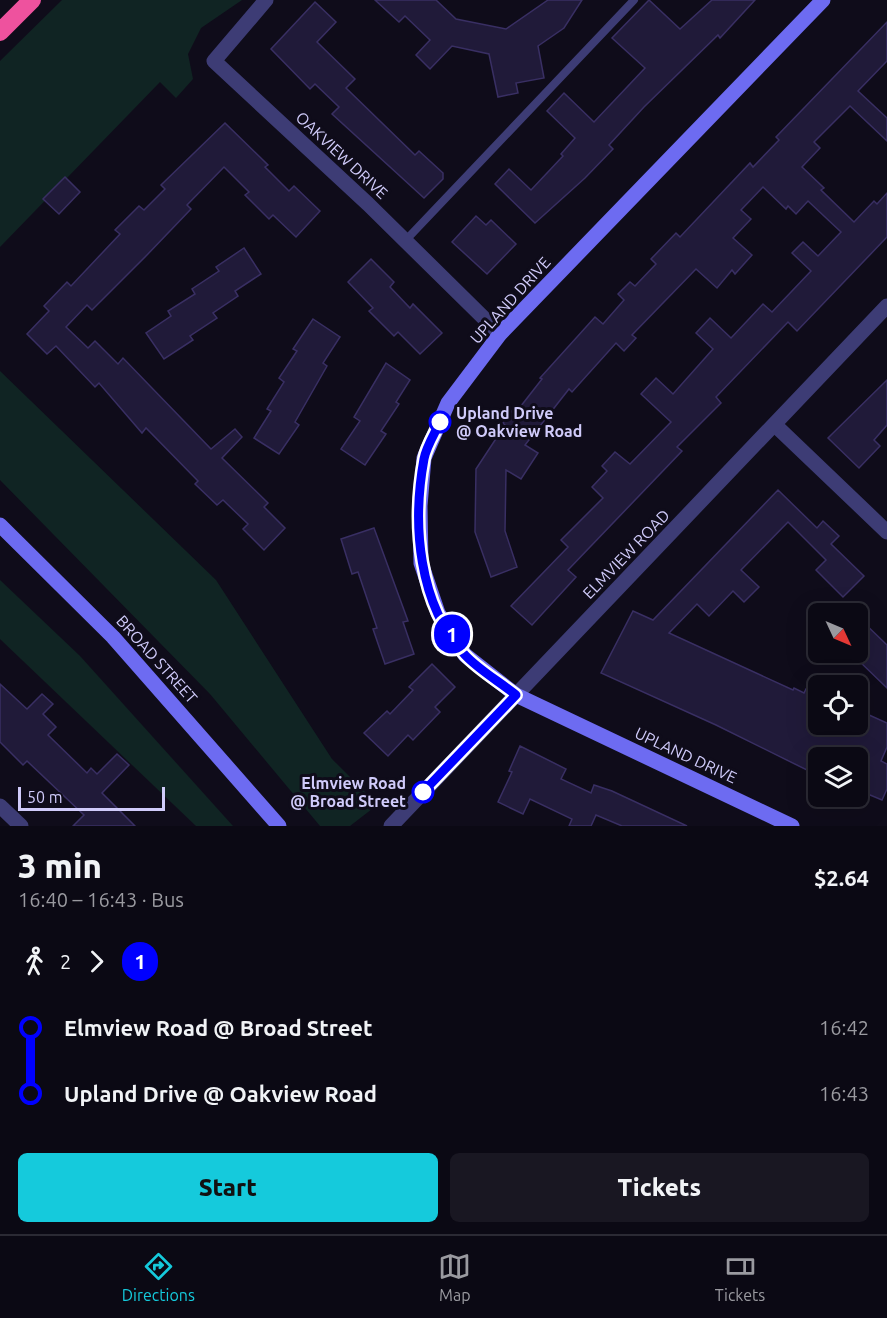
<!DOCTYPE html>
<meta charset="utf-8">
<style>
body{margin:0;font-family:Ubuntu,sans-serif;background:#191722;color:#f1f3f6;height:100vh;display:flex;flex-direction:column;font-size:22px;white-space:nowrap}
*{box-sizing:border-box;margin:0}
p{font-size:20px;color:#9a9aa0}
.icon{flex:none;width:33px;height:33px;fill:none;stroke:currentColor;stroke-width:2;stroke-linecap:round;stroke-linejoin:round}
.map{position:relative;height:826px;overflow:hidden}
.details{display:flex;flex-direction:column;background:#0b0914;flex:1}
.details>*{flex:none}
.badge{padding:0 12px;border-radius:20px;font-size:21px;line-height:39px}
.needle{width:39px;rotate:134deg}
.tools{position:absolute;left:808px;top:603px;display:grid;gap:12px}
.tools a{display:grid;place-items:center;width:60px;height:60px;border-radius:9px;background:#0b0914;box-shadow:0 6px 24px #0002,0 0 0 2px #2b2a34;font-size:30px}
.scale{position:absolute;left:18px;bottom:15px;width:147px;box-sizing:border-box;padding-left:6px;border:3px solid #d0cbfa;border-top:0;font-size:16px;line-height:21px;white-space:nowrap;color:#d0cbfa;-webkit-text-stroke:4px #0f0c1a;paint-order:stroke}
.map>.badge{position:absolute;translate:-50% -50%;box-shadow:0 0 0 3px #fff}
.legs{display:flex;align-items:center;gap:9px;height:66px;padding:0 18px;font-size:20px}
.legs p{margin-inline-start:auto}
.head{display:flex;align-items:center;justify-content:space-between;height:102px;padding:0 18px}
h1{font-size:33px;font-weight:800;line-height:45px}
.cta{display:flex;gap:12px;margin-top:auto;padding:12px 18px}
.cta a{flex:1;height:69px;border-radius:9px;background:#15cadc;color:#111;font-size:24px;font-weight:800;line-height:69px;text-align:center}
.cta a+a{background:#191722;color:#f1f3f6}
ul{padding:0 18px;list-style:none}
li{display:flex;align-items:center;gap:21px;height:66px;font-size:22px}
li i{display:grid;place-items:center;width:9px;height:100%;margin:0 8px;background:currentColor}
li i::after{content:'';width:15px;height:15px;margin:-8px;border:4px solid;border-radius:50%;background:#0b0914}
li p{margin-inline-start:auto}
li:first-child i{background:linear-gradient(#0000 50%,currentColor 0)}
li:last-child i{background:linear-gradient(currentColor 50%,#0000 0)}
.dock{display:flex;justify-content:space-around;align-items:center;height:84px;border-top:2px solid #2b2a34;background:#0b0914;font-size:16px;color:#9a9aa0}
.dock a{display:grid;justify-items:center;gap:3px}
.dock .selected{color:#15cadc}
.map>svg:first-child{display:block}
</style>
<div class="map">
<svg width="887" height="826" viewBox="0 0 887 826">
<rect width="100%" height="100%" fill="#0f0c1a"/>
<!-- green -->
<g fill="#102423">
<polygon points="62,0 242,0 201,28 188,54 193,79 176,98 160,82 0,247 0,61"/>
<polygon points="0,371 216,580 332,759 373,800 372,809 350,826 320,826 210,694 0,480"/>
<polygon points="0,580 80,656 233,826 196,826 0,639"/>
</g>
<!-- building -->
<g fill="#201a39" stroke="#392f63" stroke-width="1.5">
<polygon points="375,0 436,0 456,19 506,29 548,0 582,0 564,28 538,46 544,78 516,83 518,93 498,97 489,54 452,46 430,69 416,55 430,40 405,16 399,22"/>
<polygon points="649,0 680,29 712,0 755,0 720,38 718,35 644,107 609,145 613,149 585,178 535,223 495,184 509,169 531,190 563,156 561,154 575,138 547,111 564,93 594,122 645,68 612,38"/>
<polygon points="315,2 336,22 317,42 355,79 346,88 415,155 419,151 443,173 443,179 424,198 332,114 339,107 315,84 310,89 271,49"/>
<polygon points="887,22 887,61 858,91 887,118 887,141 850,106 814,142 820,148 802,167 824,188 821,190 854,222 874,201 877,204 887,193 887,237 797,331 788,322 716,397 721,403 677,447 682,451 568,570 576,577 532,625 511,606 568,547 561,540 603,498 592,487 607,471 602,466 615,452 630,464 671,422 641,394 656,378 673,394 713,349 696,333 710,318 731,338 763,304 772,312 811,271 792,253 803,242 818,256 841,232 808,201 796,214 788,206 786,209 763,187 741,210 751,219 733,238 752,255 735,274 732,270 717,288 696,269 632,335 636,338 624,351 616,343 572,392 569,389 525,445 538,453 521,479 506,470 505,531 517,567 491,577 475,532 476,469 505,425 503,423 514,408 517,411 542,379 540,378 595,317 603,324 624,300 618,294 630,282 635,286 656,264 651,259 676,233 680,237 750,163 753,167 779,140 776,137"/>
<polygon points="225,123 268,165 265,167 289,191 294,186 320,211 296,237 273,215 269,219 245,195 249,192 224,167 187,205 191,209 146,256 92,310 87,305 66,327 88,348 95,341 118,364 123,358 211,449 235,429 242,437 222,458 268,503 264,507 285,528 264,550 243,529 248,524 223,500 217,505 195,484 198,481 146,428 142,433 99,383 95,387 56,346 47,354 27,334 49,311 44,306 67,282 71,286 120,234 115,230 139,206 144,210 165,189 161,185"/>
<polygon points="65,177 80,192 59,214 43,199"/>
<polygon points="476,216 486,225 491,220 516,244 487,274 452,242"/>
<polygon points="244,248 261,274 235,291 238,296 213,313 217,318 190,336 193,340 164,359 146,333 171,316 168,311 195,294 192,289 219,271 216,267"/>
<polygon points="371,259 394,282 390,287 410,308 413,304 442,333 420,354 398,332 394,336 369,311 373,308 348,282"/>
<polygon points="313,319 340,337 323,363 327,366 295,422 299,425 279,454 254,438 271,411 267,409 284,382 279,378 297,351 293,349"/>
<polygon points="386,363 410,380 396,402 399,404 381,431 386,434 365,465 341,449 360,421 354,417"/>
<polygon points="887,380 887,425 874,440 880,446 859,468 828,438"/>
<polygon points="778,490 817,528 823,521 839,536 831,544 864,576 843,597 816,570 826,560 788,522 741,570 759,587 744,602 733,591 709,616 697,604 669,633 793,690 794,688 804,693 806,689 819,695 819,724 858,724 858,710 887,723 887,747 881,761 887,764 887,789 882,800 858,790 858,758 819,758 813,773 716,725 601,673 633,611 653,620"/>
<polygon points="374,528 408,621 403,622 414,654 385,664 373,629 377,628 358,572 352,574 341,539"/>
<polygon points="858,617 887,645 887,688 858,660"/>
<polygon points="432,664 455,687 435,707 440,712 413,740 408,735 388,756 364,733 387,711 390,714 413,690 409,687"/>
<polygon points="0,684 27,709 42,694 53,704 43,714 56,727 48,735 87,773 91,768 97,774 117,754 129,765 102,793 135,826 73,826 84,815 27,761 23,765 0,742"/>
<polygon points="520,746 566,769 561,779 591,793 594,785 612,791 687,826 622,826 596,815 591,826 569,826 572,819 530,799 523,814 498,802 512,772 509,771"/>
</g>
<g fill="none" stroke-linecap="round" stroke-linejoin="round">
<!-- lane -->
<polyline stroke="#3d3c75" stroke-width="8" points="405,241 634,0"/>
<!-- street -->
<g stroke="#3d3c75" stroke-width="15">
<polyline points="266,0 214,61 368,204 500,334"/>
<polyline points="775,425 887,532"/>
<polyline points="0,806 21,826"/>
<polyline points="391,826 887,306"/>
</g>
<!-- secondary -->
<g stroke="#6d6bf1" stroke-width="15">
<polyline points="0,525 113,637 279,826"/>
<polyline points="792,826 516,695 465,655 438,613 421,563 420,506 424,458 448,403 500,334 823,0"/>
</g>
<!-- highway -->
<polyline stroke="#ee529e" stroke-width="18" points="0,32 32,0"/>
</g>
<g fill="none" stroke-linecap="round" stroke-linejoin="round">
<!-- line-1 casing -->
<g stroke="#fff" stroke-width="14">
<path id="line-1" d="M423,792L516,695C500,682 479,670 465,655C418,604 412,524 424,459C426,447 435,433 440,422"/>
</g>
<!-- line-1 -->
<use href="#line-1" stroke="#00f" stroke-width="9"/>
</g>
<!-- markers -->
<g fill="#fff" stroke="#00f" stroke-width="3">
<circle cx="440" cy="422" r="10"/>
<circle cx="423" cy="792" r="10"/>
</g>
<g text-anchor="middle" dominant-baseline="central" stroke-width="6" stroke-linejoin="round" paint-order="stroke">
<!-- street labels -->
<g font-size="16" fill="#d0cbfa" stroke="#0f0c1a">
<text transform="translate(342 155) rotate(43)">OAKVIEW DRIVE</text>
<text transform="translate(510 300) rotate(-48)">UPLAND DRIVE</text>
<text transform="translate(626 554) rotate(-46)">ELMVIEW ROAD</text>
<text transform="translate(157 659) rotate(48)">BROAD STREET</text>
<text transform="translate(686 755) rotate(25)">UPLAND DRIVE</text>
</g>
<!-- stop labels -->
<g font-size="16" font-weight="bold" fill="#d0cbfa" stroke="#0f0c1a" text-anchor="start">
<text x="456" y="413">Upland Drive<tspan x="456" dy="18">@ Oakview Road</tspan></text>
<text x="406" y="783" text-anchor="end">Elmview Road<tspan x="406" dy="18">@ Broad Street</tspan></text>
</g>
</g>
</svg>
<div class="tools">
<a><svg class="needle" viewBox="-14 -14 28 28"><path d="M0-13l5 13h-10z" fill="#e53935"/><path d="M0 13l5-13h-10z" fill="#9a9aa0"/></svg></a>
<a><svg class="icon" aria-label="locate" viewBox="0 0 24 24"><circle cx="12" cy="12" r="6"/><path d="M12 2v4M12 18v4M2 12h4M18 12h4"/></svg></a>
<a><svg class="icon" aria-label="layers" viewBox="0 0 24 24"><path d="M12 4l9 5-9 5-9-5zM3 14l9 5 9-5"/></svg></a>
</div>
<div class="scale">50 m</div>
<b class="badge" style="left:452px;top:634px;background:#00f;color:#fff">1</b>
</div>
<section class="details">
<div class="head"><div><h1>3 min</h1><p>16:40 – 16:43 · Bus</p></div><b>$2.64</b></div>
<div class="legs"><svg class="icon" aria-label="walk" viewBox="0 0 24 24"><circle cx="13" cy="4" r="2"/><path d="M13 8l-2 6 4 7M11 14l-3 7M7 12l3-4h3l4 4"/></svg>2<svg class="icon" aria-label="forward" viewBox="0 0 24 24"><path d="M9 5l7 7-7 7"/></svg><b class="badge" style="background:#00f;color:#fff">1</b></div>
<ul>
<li><i style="color:#00f"></i><b>Elmview Road @ Broad Street</b><p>16:42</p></li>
<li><i style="color:#00f"></i><b>Upland Drive @ Oakview Road</b><p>16:43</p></li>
</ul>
<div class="cta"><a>Start</a><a>Tickets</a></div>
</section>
<nav class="dock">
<a class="selected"><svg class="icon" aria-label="directions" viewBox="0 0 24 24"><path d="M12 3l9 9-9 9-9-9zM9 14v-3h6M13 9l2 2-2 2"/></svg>Directions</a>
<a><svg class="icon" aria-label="map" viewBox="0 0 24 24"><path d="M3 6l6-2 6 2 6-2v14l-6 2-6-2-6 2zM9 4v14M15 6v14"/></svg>Map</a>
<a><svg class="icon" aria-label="tickets" viewBox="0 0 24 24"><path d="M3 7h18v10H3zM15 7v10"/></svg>Tickets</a>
</nav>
